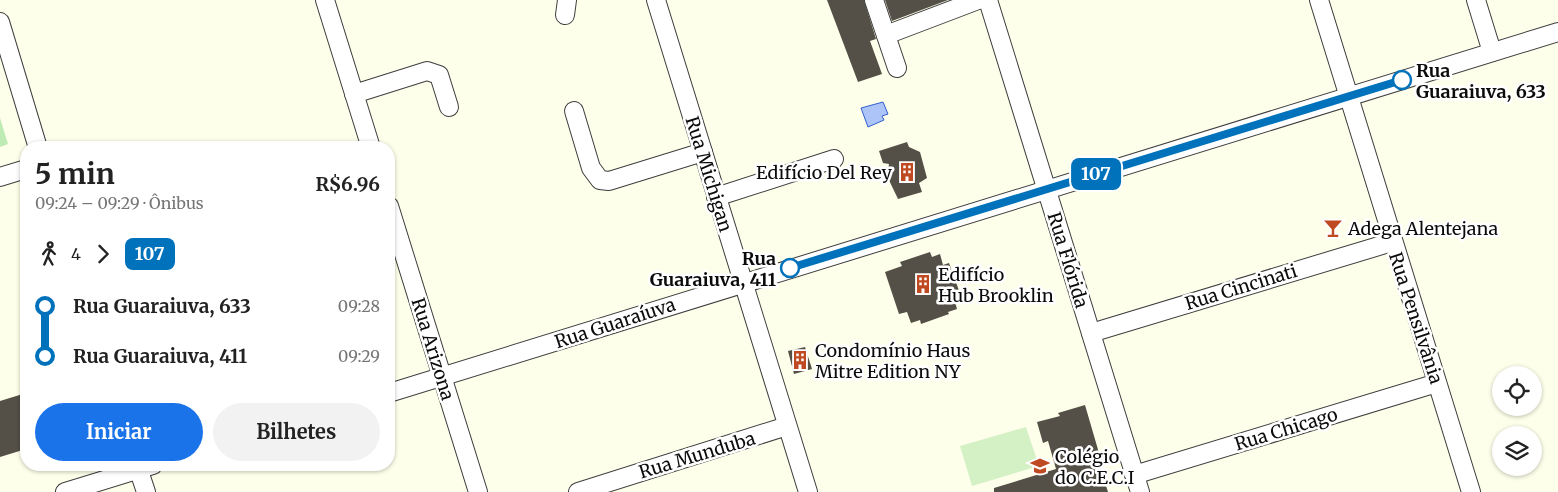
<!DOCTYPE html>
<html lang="pt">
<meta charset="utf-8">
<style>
body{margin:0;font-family:Merriweather,serif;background:#f2f2f2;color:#222;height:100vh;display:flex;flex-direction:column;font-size:19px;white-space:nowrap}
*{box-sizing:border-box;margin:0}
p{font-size:16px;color:#767676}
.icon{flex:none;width:28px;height:28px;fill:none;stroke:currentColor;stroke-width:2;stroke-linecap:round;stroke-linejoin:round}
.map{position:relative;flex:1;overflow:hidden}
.side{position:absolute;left:20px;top:141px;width:375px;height:330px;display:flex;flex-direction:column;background:#fff;border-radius:20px;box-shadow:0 1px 4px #0004}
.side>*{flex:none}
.badge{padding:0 10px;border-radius:8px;font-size:18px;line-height:32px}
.fabs{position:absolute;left:1492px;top:366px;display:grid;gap:10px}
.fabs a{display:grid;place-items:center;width:50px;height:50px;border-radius:50%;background:#fff;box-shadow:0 1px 4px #0004;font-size:25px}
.map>.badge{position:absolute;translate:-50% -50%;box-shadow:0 0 0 2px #fff}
.legs{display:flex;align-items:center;gap:8px;height:55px;padding:0 15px;font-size:16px}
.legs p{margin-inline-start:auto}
.summary{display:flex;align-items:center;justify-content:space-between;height:85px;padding:0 15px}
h1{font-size:28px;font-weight:700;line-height:38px}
.button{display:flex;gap:10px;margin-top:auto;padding:10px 15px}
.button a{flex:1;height:58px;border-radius:30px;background:#1a73e8;color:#fff;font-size:20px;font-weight:700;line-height:58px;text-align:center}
.button a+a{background:#f2f2f2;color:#222}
ul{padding:0 15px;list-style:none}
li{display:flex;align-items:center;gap:18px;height:50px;font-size:19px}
li i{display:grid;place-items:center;width:8px;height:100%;margin:0 6px;background:currentColor}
li i::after{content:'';width:12px;height:12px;margin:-6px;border:4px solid;border-radius:50%;background:#fff}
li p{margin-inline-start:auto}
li:first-child i{background:linear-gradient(#0000 50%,currentColor 0)}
li:last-child i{background:linear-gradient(currentColor 50%,#0000 0)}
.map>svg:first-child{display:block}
</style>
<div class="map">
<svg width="1558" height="492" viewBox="0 0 1558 492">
<rect width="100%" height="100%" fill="#fdffea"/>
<!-- green -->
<polygon fill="#beeab3" points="0,118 8,144 0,147"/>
<!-- pitch -->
<polygon fill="#d4f1c5" points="1026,427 1039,466 972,486 960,446"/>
<!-- water -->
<polygon fill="#adc4f8" stroke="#3160d1" points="883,102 888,114 882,116 884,120 868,127 861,108"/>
<!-- building -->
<g fill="#545047">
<polygon points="827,0 864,0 876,39 870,41 882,74 858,82"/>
<polygon points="885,0 948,0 892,21"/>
<polygon points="907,142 909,147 920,152 927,178 919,183 922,192 898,199 887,176 889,164 883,163 879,151"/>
<polygon points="930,252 932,257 940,254 943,265 949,263 961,296 954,298 957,309 948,312 949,314 921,324 920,320 911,323 907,312 899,314 885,272 902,266 900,262"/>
<polygon points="805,347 812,369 794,374 788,351"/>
<polygon points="26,393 26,449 0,457 0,401"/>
<polygon points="1085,405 1099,453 1096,454 1108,492 994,492 994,488 1056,469 1048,441 1043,443 1037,422 1060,416 1058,413"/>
</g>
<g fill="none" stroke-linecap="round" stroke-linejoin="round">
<!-- minor casing -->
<g stroke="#3e3e3e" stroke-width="20">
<g id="minor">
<polyline points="325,0 371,148"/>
<polyline points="656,0 808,492"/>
<polyline points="874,0 897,68"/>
<polyline points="988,0 1140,492"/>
<polyline points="1319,0 1471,492"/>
<polyline points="1476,0 1492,52"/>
<polyline points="565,15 567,0"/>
<polyline points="0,22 38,148"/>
<polyline points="886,35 978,0"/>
<polyline points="354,94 427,71 439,75 449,107"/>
<polyline points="574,111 591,168 600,180 609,181 703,152"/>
<polyline points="0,177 26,169"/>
<polyline points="716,197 834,159"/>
<polyline points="389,206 478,492"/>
<polyline points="1091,333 1392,242"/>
<polyline points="389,393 1558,32"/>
<polyline points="137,465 146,492"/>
<polyline points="1134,475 1437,383"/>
<polyline points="65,492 153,465"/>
<polyline points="578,492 787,426"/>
</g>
</g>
<!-- minor -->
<use href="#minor" stroke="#fff" stroke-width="18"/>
</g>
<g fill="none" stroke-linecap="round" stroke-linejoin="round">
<!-- line-1 casing -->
<g stroke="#fff" stroke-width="11">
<polyline id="line-1" points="790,268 1402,80"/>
</g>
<!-- line-1 -->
<use href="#line-1" stroke="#0072bc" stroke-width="8"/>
</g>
<!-- icons -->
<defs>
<g id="building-bare" transform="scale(1.5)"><path d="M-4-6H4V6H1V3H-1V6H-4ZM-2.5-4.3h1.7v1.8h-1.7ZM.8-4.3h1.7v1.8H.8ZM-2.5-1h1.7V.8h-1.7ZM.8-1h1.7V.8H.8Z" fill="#bf4920" stroke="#fff" stroke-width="2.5" paint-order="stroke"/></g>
<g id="bar-bare" transform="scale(1.5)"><path d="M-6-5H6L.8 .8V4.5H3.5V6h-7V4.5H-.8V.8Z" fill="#bf4920" stroke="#fff" stroke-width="2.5" paint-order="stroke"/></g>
<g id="school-bare" transform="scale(1.5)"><path d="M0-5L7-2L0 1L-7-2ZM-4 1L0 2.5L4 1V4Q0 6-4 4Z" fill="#bf4920" stroke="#fff" stroke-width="2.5" paint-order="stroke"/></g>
</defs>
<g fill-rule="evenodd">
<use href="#building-bare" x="907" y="172"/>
<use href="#bar-bare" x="1333" y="228"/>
<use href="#building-bare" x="923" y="284"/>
<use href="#building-bare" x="800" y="360"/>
<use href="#school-bare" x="1040" y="466"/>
</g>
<!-- markers -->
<g fill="#fff" stroke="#0072bc" stroke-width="2.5">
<circle cx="1402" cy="80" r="9"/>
<circle cx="790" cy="268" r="9"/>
</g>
<g text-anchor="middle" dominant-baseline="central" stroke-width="5" stroke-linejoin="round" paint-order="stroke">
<!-- stop labels -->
<g font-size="18" font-weight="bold" fill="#0b0b0b" stroke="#fff" text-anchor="start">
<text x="1416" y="70">Rua<tspan x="1416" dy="21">Guaraiuva, 633</tspan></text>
<text x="776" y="258" text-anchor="end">Rua<tspan x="776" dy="21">Guaraiuva, 411</tspan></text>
</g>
<!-- poi labels -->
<g font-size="18" fill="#0b0b0b" stroke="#fff" text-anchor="start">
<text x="892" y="172" text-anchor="end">Edifício Del Rey</text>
<text x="1348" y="228">Adega Alentejana</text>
<text x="938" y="274">Edifício<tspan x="938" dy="21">Hub Brooklin</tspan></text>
<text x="815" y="350">Condomínio Haus<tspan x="815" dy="21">Mitre Edition NY</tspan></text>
<text x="1055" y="456">Colégio<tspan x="1055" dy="21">do C.E.C.I</tspan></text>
</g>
<!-- street labels -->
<g font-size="18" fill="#0b0b0b" stroke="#fff">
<text transform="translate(709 174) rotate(73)">Rua Michigan</text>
<text transform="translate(1068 260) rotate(73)">Rua Flórida</text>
<text transform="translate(1241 287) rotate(-17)">Rua Cincinati</text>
<text transform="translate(1416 318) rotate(72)">Rua Pensilvânia</text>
<text transform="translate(615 323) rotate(-18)">Rua Guaraíuva</text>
<text transform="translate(433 349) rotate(73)">Rua Arizona</text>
<text transform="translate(1286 429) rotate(-17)">Rua Chicago</text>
<text transform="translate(697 455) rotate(-17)">Rua Munduba</text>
</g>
</g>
</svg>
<div class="fabs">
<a><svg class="icon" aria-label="locate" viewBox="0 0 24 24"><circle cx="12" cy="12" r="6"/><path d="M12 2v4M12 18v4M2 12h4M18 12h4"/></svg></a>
<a><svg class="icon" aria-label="layers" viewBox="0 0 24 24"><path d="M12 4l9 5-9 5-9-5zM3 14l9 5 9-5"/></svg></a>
</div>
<b class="badge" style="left:1096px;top:174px;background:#0072bc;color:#fff">107</b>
<section class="side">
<div class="summary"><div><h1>5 min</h1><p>09:24 – 09:29 · Ônibus</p></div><b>R$6.96</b></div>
<div class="legs"><svg class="icon" aria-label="walk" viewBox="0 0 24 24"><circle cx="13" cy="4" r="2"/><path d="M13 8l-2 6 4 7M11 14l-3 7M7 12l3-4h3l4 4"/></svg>4<svg class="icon" aria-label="forward" viewBox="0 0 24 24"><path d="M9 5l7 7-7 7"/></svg><b class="badge" style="background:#0072bc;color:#fff">107</b></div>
<ul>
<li><i style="color:#0072bc"></i><b>Rua Guaraiuva, 633</b><p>09:28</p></li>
<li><i style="color:#0072bc"></i><b>Rua Guaraiuva, 411</b><p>09:29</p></li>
</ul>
<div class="button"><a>Iniciar</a><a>Bilhetes</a></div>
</section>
</div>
